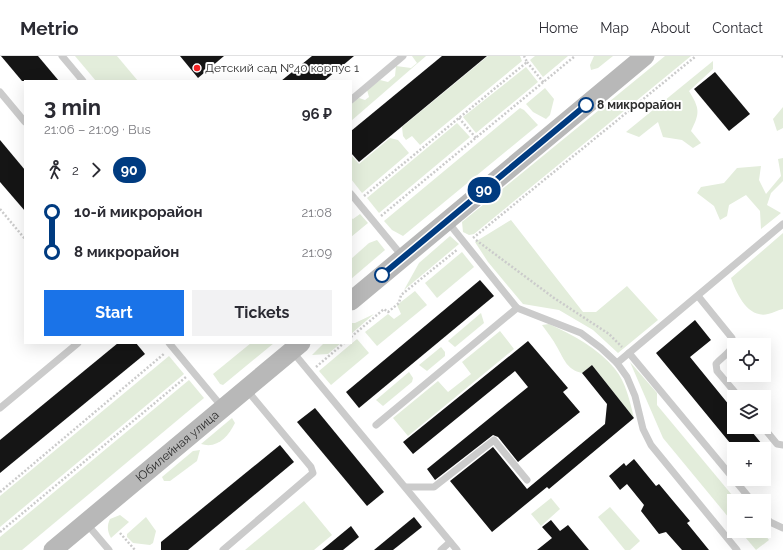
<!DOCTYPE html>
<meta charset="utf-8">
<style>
body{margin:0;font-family:Raleway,sans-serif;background:#f2f2f3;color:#2b2b33;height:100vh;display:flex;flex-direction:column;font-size:15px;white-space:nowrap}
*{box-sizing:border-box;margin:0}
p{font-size:13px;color:#7c7c81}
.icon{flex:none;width:22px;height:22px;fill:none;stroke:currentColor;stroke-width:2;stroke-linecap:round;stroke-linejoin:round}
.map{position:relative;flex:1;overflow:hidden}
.drawer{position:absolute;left:24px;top:24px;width:328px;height:264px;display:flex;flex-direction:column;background:#fff;border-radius:0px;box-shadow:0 4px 16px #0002}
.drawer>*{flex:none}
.badge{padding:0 8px;border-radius:13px;font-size:14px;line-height:26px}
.controls{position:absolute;left:727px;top:282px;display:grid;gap:8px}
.controls a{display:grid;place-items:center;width:44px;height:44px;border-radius:0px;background:#fff;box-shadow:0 4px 16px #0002;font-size:20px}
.map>.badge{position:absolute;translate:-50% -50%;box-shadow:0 0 0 2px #fff}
.legs{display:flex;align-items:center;gap:6px;height:44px;padding:0 20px;font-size:13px}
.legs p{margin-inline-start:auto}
.summary{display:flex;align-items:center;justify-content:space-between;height:68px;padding:0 20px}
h1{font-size:22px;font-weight:700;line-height:30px}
.action{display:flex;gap:8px;margin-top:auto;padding:8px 20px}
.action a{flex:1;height:46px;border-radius:0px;background:#1a73e8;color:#fff;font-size:16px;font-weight:700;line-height:46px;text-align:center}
.action a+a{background:#f2f2f3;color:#2b2b33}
ul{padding:0 20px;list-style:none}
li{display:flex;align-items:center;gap:14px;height:40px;font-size:15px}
li i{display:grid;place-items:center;width:6px;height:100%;margin:0 5px;background:currentColor}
li i::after{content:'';width:10px;height:10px;margin:-5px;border:3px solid;border-radius:50%;background:#fff}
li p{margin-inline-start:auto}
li:first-child i{background:linear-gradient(#0000 50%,currentColor 0)}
li:last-child i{background:linear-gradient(currentColor 50%,#0000 0)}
header{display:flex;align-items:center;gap:24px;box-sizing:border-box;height:56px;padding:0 20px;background:#fff;border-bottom:1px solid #e1e1e2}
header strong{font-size:19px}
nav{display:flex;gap:22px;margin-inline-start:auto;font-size:14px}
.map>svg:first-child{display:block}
</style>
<header>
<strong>Metrio</strong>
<nav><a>Home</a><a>Map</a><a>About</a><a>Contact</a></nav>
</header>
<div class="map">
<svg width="783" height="494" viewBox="0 0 783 494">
<rect width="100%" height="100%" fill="#fff"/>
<!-- green -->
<g fill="#e3eddb">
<polygon points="75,0 117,0 138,25 96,25"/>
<polygon points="412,0 426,0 351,65 351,48 359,42 365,44 369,41 367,34 380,24 388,26 395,20 396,10 411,12 417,7"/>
<polygon points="488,0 520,0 522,5 420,89 412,80 406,84 403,80 402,71"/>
<polygon points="535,0 568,0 543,21 530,4"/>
<polygon points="594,0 613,0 598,12 591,14 590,9"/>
<polygon points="665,0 691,0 474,178 469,179 463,176 462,166"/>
<path d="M713,5V13L689,35C700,53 700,57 691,75L701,87L693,92L682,84L663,81L658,66L639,81L626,76Z"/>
<polygon points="526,11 538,26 476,77 463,61"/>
<polygon points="545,32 554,43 550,59 546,63 533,56 526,48"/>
<polygon points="783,51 783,72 777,75 773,63"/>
<polygon points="520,52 524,54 538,69 403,180 392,174 384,165"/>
<polygon points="457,67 470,81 379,157 367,142"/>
<polygon points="390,82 398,84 409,97 362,137 351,123 351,99 359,108"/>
<polygon points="783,102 783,125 771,137 767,149 781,157 761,173 760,155 746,139 729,149 727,160 720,164 714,150 697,137 701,131 724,127 737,112 761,110 759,124 766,138 781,120 778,103"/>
<polygon points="360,158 368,167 351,181 351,162 353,163"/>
<polygon points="511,164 583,256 596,256 627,230 658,264 618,297 593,274 559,254 523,248 488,206 475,186"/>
<path d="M783,177V253C778,254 773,257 768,258C748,263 736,237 731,222Z"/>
<polygon points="450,180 459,188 404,234 419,207"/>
<polygon points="377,184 385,194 351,223 351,203 369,187"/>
<polygon points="462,196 474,211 437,242 425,227"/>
<polygon points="415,235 427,249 377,290 365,276 388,258 394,263 401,258 397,249"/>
<polygon points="481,257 484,267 455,291 448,285"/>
<polygon points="374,258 351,278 351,267 355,267"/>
<path d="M549,268C573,279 598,292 615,313C626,326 630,346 634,362L592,309L582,317C567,314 564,303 557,291C553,283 547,276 542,269Z"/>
<polygon points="500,275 514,293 408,380 393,362 438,325 448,336 471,318 462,306"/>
<polygon points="357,283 369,297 331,329 319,315"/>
<polygon points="251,287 274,287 223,329 220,328 213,318"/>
<polygon points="324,287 341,287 328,298 312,299"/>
<polygon points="441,291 445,296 445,300 427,315 419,309"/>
<polygon points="169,300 184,318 0,471 0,440"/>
<polygon points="630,306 657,337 657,349 737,445 734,445 734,468 663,382"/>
<polygon points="409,316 413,322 412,326 383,350 376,344"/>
<polygon points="189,324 204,342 22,494 0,494 0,481"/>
<path d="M232,362L235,367C228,381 217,393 201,388Z"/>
<polygon points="200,394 197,405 170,425 164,425 162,421 193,395"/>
<polygon points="551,442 560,453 541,470 531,458"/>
<polygon points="304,445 332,479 314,494 245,494"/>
<polygon points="610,451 640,485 630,494 625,494 598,461"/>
<path d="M120,459L129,466L111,482C107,475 107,469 110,463Z"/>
<polygon points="146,461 156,475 153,487 150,489 133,487 127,481 127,478"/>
<polygon points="740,475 762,475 769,484 756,494"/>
</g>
<!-- building -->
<g fill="#151515">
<polygon points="1,0 38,0 59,25 22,25"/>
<polygon points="180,0 224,0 198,22"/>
<polygon points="312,0 354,0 324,25 281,25"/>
<polygon points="442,0 487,0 359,106 351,97 351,75"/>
<polygon points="715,16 750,58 729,75 694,33"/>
<polygon points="0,84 25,114 25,155 0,126"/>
<polygon points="480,224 494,240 359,352 346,336"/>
<polygon points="695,264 711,284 690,301 734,355 734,371 748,371 766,393 735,393 656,297"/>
<polygon points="528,285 568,332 563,336 580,356 518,406 498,381 493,379 435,424 427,413 528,331 515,315 413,398 403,386"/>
<polygon points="118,287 136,287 145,298 0,417 0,384"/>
<polygon points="592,309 634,362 549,433 547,431 492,476 450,425 493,391 527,433 605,368 607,348 582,317"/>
<polygon points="315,352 384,436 367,450 297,366"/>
<polygon points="280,389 294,406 188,494 161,494 161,486"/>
<polygon points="634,403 656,430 659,428 674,446 690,465 687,467 709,494 682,494 666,476 659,478 641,455 644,449 627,428 620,434 609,420 624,407 626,410"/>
<polygon points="414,461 422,471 393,494 374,494"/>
<polygon points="551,464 560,475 568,469 589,494 537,494 552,482 542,471"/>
<polygon points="351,470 359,481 343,494 322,494"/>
</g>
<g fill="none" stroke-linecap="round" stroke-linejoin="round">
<!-- path -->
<g stroke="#cbcbcb" stroke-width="2.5" stroke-dasharray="2 2" stroke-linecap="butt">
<polyline points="782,0 783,1"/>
<polyline points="527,6 544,27"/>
<polyline points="459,62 476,82"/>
<polyline points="364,140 527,6 524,0"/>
<polyline points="0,153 25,183"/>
<polyline points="381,160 575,0"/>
<polyline points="473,182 696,0"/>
<polyline points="476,184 554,242 609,278 622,291"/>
<polyline points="351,281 384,253 388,256 399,247 401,239 458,193"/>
<polyline points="316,311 344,287"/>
<polyline points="0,436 165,297"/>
<polyline points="0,476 186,321"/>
<polyline points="120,477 135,494"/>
</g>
<!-- service -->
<g stroke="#cbcbcb" stroke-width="7">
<polyline points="62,0 83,25"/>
<polyline points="0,36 25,66"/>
<polyline points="351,44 403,0"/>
<polyline points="351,138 403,201"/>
<polyline points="447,165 517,252 581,277 601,292 617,307 627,321 635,340 643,373 651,389 737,494"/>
<path d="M698,240L732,282C736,295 723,299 716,308L717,315L739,341"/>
<polyline points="169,287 223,352"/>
<polyline points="292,295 457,494"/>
<polyline points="629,297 752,445"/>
<polyline points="617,307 783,168"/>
<polyline points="0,352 78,287"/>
<polyline points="376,369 517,252"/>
<polyline points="763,371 777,388 783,389"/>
<polyline points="406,431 434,431 494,384 527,424"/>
<polyline points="764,459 770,466 783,472"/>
<polyline points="86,467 109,494"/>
<polyline points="223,494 313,417 311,411 246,333"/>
<polyline points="441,494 450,486"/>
</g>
<!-- secondary -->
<g stroke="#b8b8b8" stroke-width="19">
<polyline points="351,245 645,0"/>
<path id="s1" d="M53,494L301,287"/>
</g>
</g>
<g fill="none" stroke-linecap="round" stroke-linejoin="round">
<!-- line-1 casing -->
<g stroke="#fff" stroke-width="9">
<polyline id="line-1" points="382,219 586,49"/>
</g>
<!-- line-1 -->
<use href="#line-1" stroke="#003b80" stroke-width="6"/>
</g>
<!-- markers -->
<circle fill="#f42224" stroke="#fff" stroke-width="1.5" cx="197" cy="12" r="4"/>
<g fill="#fff" stroke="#003b80" stroke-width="2">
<circle cx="586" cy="49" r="7"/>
<circle cx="382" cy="219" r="7"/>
</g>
<g text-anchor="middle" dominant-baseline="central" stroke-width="4" stroke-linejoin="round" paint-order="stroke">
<!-- poi labels -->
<g font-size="12" fill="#2e2e2e" stroke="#fff" text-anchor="start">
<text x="205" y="12">Детский сад №40 корпус 1</text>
</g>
<!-- stop labels -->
<g font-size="12" font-weight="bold" fill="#2e2e2e" stroke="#fff" text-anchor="start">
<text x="597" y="49">8 микрорайон</text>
</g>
<!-- street labels -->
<g font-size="12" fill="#2e2e2e" stroke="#fff">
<text stroke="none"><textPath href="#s1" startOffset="162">Юбилейная улица</textPath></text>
</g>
</g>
</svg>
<div class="controls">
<a><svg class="icon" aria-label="locate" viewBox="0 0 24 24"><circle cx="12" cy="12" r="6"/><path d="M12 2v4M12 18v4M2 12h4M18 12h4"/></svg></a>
<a><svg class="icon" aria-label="layers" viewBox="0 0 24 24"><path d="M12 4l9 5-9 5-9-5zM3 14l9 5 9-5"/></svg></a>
<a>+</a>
<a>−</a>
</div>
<b class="badge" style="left:484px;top:134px;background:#003b80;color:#fff">90</b>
<section class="drawer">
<div class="summary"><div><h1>3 min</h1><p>21:06 – 21:09 · Bus</p></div><b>96 ₽</b></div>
<div class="legs"><svg class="icon" aria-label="walk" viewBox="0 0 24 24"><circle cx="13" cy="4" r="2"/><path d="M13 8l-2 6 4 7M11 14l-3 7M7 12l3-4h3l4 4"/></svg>2<svg class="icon" aria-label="forward" viewBox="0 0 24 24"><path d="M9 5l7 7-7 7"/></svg><b class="badge" style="background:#003b80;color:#fff">90</b></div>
<ul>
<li><i style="color:#003b80"></i><b>10-й микрорайон</b><p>21:08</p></li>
<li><i style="color:#003b80"></i><b>8 микрорайон</b><p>21:09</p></li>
</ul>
<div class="action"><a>Start</a><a>Tickets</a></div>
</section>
</div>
